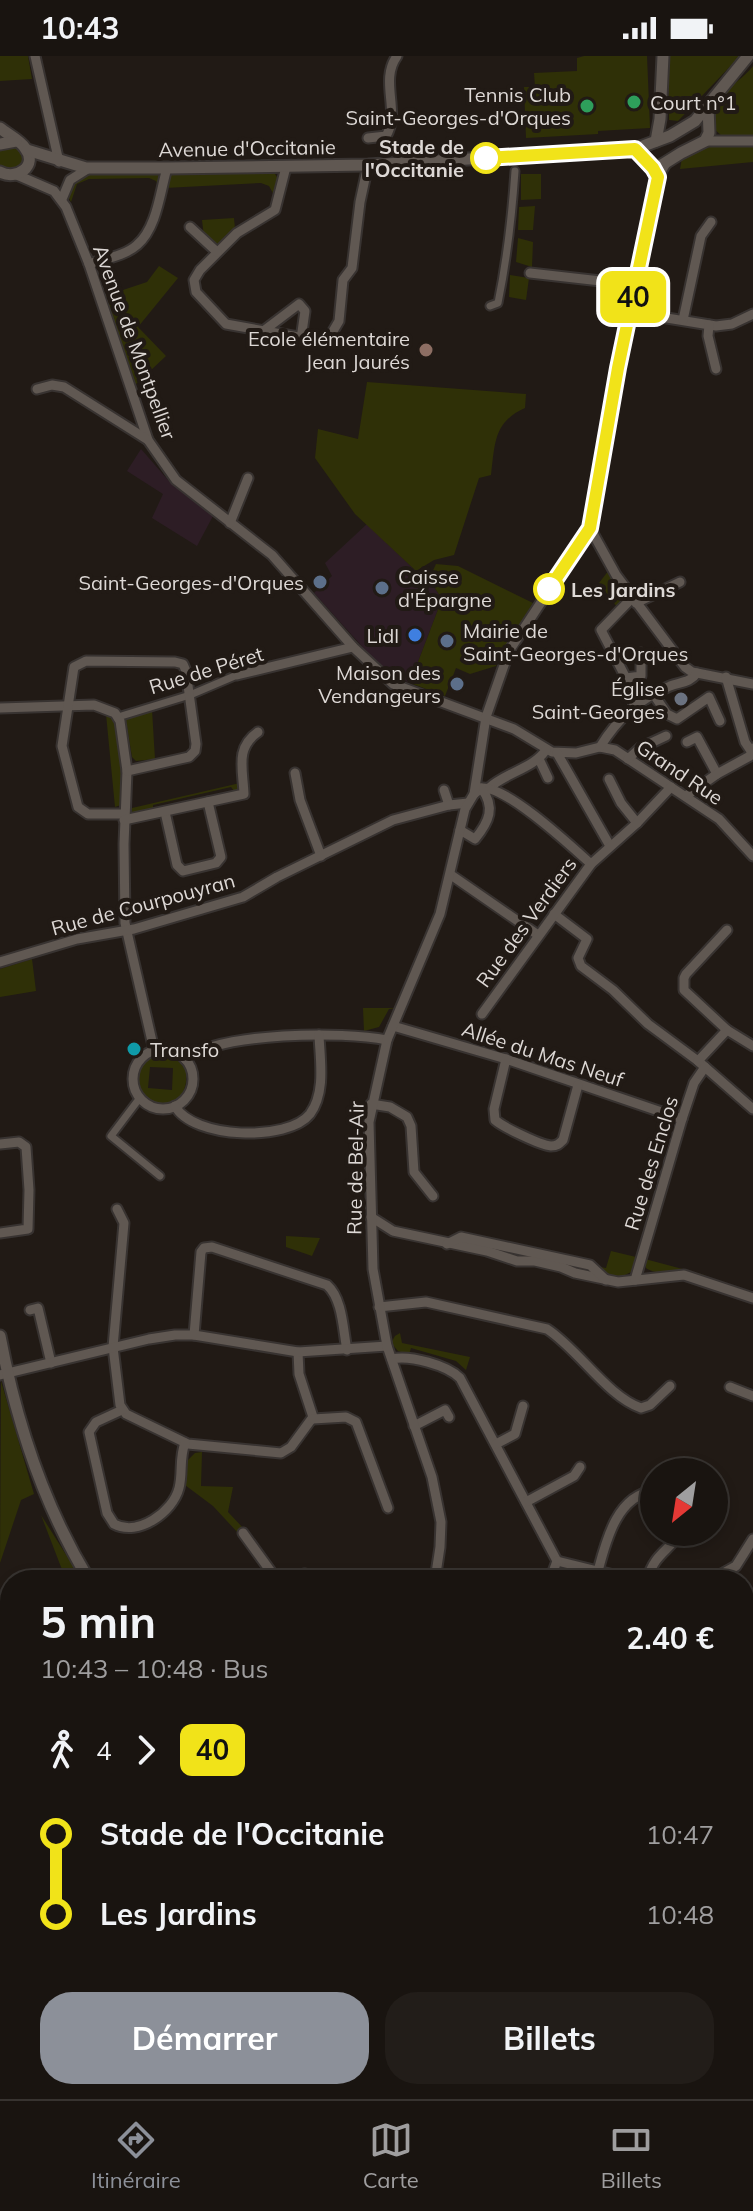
<!DOCTYPE html>
<html lang="fr">
<meta charset="utf-8">
<style>
body{margin:0;font-family:Mulish,sans-serif;background:#221d19;color:#f1f3f6;height:100vh;display:flex;flex-direction:column;font-size:30px;white-space:nowrap}
*{box-sizing:border-box;margin:0}
p{font-size:26px;color:#9f9e9f}
.icon{flex:none;width:44px;height:44px;fill:none;stroke:currentColor;stroke-width:2;stroke-linecap:round;stroke-linejoin:round}
.map{position:relative;flex:1;overflow:hidden}
.drawer{position:absolute;left:0px;top:1514px;width:754px;height:530px;display:flex;flex-direction:column;background:#191410;border-radius:32px 32px 0 0;box-shadow:0 4px 12px #0003,0 0 0 2px #373330}
.drawer>*{flex:none}
.badge{padding:0 16px;border-radius:12px;font-size:28px;line-height:52px}
.needle{width:52px;rotate:210deg}
.buttons{position:absolute;left:640px;top:1402px;display:grid;gap:16px}
.buttons a{display:grid;place-items:center;width:88px;height:88px;border-radius:50%;background:#191410;box-shadow:0 4px 12px #0003,0 0 0 2px #373330;font-size:40px}
.map>.badge{position:absolute;translate:-50% -50%;box-shadow:0 0 0 4px #fff}
.legs{display:flex;align-items:center;gap:12px;height:88px;padding:0 40px;font-size:26px}
.legs p{margin-inline-start:auto}
.summary{display:flex;align-items:center;justify-content:space-between;height:136px;padding:0 40px}
h1{font-size:44px;font-weight:700;line-height:60px}
.primary-button{display:flex;gap:16px;margin-top:auto;padding:16px 40px}
.primary-button a{flex:1;height:92px;border-radius:32px;background:#8c9099;color:#fff;font-size:32px;font-weight:700;line-height:92px;text-align:center}
.primary-button a+a{background:#221d19;color:#f1f3f6}
ul{padding:0 40px;list-style:none}
li{display:flex;align-items:center;gap:28px;height:80px;font-size:30px}
li i{display:grid;place-items:center;width:12px;height:100%;margin:0 10px;background:currentColor}
li i::after{content:'';width:20px;height:20px;margin:-10px;border:6px solid;border-radius:50%;background:#191410}
li p{margin-inline-start:auto}
li:first-child i{background:linear-gradient(#0000 50%,currentColor 0)}
li:last-child i{background:linear-gradient(currentColor 50%,#0000 0)}
.status{display:flex;justify-content:space-between;align-items:center;height:56px;padding:0 40px;background:#191410;direction:ltr}
.status svg{height:22px;fill:currentColor}
.menu{display:flex;justify-content:space-around;align-items:center;height:112px;border-top:2px solid #373330;background:#191410;font-size:22px;color:#9f9e9f}
.menu a{display:grid;justify-items:center;gap:4px}
.menu .selected{color:#8c9099}
.map>svg:first-child{display:block}
</style>
<div class="status"><b>10:43</b><svg viewBox="0 0 49 12"><path d="M0 12V9h3v3zM5 12V6h3v6zM10 12V3h3v9zM15 12V0h3v12zM26 1h20v11H26zM47 4h2v5h-2z"/></svg></div>
<div class="map">
<svg width="753" height="2043" viewBox="0 0 753 2043">
<rect width="100%" height="100%" fill="#211a15"/>
<!-- commercial -->
<g fill="#2d1d25">
<polygon points="141,393 168,424 213,460 197,490 152,462 163,438 127,415"/>
<polygon points="367,468 416,515 429,523 442,543 410,627 385,616 314,537 332,520 325,507"/>
</g>
<!-- green -->
<g fill="#2f3007" fill-rule="evenodd">
<polygon points="0,0 28,0 32,23 0,25"/>
<polygon points="584,0 647,0 650,72 598,75 598,78 526,82 524,31 535,31 534,17 577,15 577,2"/>
<polygon points="668,0 740,0 678,65 669,64"/>
<path d="M753,10V81L722,80L713,72C710,33 733,35 753,10Z"/>
<polygon points="19,90 26,103 19,115 0,112 0,93"/>
<polygon points="753,90 753,106 680,113 682,102 709,91"/>
<polygon points="273,115 279,124 274,139 269,130 261,127 165,132 169,116"/>
<polygon points="90,117 157,117 160,123 158,129 156,125 149,122 89,123 77,128 71,146 66,137 72,127"/>
<polygon points="521,118 541,118 541,143 521,144"/>
<polygon points="535,150 533,174 518,174 519,151"/>
<polygon points="234,162 235,173 216,189 204,181 202,164"/>
<polygon points="518,182 533,186 532,211 516,206"/>
<polygon points="159,210 178,222 138,271 166,300 135,329 105,240 147,226"/>
<polygon points="510,219 529,222 526,244 509,241"/>
<path d="M367,326L526,338L525,352C493,366 495,389 491,419L479,422L454,499L434,504L416,515L355,458L315,402L318,373L358,383Z"/>
<polygon points="436,508 458,510 533,547 504,593 496,610 470,618 456,612 445,640 410,627 442,543 429,523"/>
<polygon points="609,514 624,538 617,551 599,527"/>
<polygon points="152,654 155,703 136,705 132,701 126,664 129,660"/>
<path d="M106,658C128,673 123,725 121,749L115,751Z"/>
<polygon points="240,727 239,733 235,736 231,731 153,749 153,755 132,759 132,752"/>
<polygon points="32,903 36,935 0,941 0,913"/>
<polygon points="363,952 397,952 389,953 379,971 364,975"/>
<path d="M156,999L175,1001L186,1014C192,1069 119,1049 141,1009ZM150,1011L173,1012L172,1034L148,1032Z"/>
<polygon points="286,1180 320,1182 312,1200 286,1191"/>
<polygon points="611,1195 636,1201 631,1216 617,1223 607,1220 600,1211 606,1212"/>
<path d="M645,1203L705,1219C690,1217 655,1220 646,1212Z"/>
<polygon points="400,1277 402,1287 470,1301 466,1314 456,1305 411,1292 409,1299 398,1295 391,1287 395,1280"/>
<polygon points="1,1325 34,1438 21,1444 0,1507"/>
<polygon points="202,1396 201,1430 233,1431 228,1456 244,1473 239,1478 213,1450 185,1429 187,1405 195,1397"/>
<polygon points="41,1459 82,1524 66,1524"/>
<polygon points="562,1511 616,1524 554,1524 556,1514"/>
<polygon points="0,1537 10,1548 10,2034 293,2034 295,2043 0,2043"/>
<polygon points="342,2034 379,2034 386,2043 349,2043"/>
</g>
<!-- water -->
<polygon fill="#36697f" points="744,1565 753,1568 753,1662 744,1660"/>
<g fill="none" stroke-linecap="round" stroke-linejoin="round">
<!-- pedestrian casing -->
<g stroke="#383331" stroke-width="11">
<g id="pedestrian">
<path d="M490,250L498,247C507,203 512,159 515,115"/>
<polyline points="118,661 190,639 237,619"/>
<polyline points="139,1043 111,1080 160,1120"/>
</g>
</g>
<!-- minor casing -->
<g stroke="#383331" stroke-width="13">
<g id="minor">
<polyline points="35,0 59,106"/>
<path d="M368,82L386,80C401,55 379,25 397,0"/>
<polyline points="705,85 753,85"/>
<polyline points="286,111 275,154 237,177 200,214 194,224 196,236 226,268 321,285 329,282 339,265 343,224 352,212 360,146 368,109"/>
<polyline points="17,119 54,135 66,151 89,208 148,384 176,424 272,499 353,591 393,628 514,673 552,696 576,697 600,691 615,694 719,763 753,800"/>
<polyline points="62,143 70,124 89,112"/>
<polyline points="190,171 217,196"/>
<path d="M89,208C103,203 125,200 137,189C157,172 160,136 167,112"/>
<polyline points="530,217 636,229"/>
<polyline points="630,256 716,270 732,268 753,258"/>
<polyline points="683,264 701,180 711,166"/>
<polyline points="709,269 708,280 716,313"/>
<polyline points="262,276 299,248 305,255 301,283"/>
<polyline points="37,333 52,329 64,331 148,384"/>
<polyline points="230,467 248,422"/>
<polyline points="590,472 616,519 685,611 692,616 753,628"/>
<polyline points="632,542 601,574 626,622 634,649"/>
<polyline points="636,547 680,526"/>
<polyline points="237,619 353,591"/>
<polyline points="726,621 745,686 751,695"/>
<polyline points="626,622 641,620 641,597"/>
<polyline points="654,639 667,658 677,663 709,641 720,665"/>
<polyline points="0,652 94,649 115,657 120,665 127,715 124,788 125,867 154,994"/>
<polyline points="687,686 697,681 717,718"/>
<path d="M600,691C618,662 638,644 670,630C680,626 690,627 697,617"/>
<polyline points="557,697 610,790"/>
<polyline points="539,703 548,722"/>
<polyline points="628,703 640,692 666,680"/>
<polyline points="295,717 300,744 321,800"/>
<polyline points="609,723 621,747 637,767"/>
<path d="M489,732C505,717 534,712 546,694"/>
<polyline points="444,734 449,749"/>
<path d="M474,738L481,732C506,729 571,790 591,808"/>
<polyline points="686,740 717,718 750,700 753,692"/>
<polyline points="165,756 177,809 183,815 216,807 221,801 208,746"/>
<polyline points="124,758 88,758 78,751 62,690 74,611 86,605 175,606 183,608 186,615 196,688 195,695 189,701 127,715"/>
<path d="M124,764L244,738C243,713 235,692 258,676"/>
<path d="M460,774L475,783C489,766 496,751 481,732"/>
<polyline points="451,819 538,879"/>
<polyline points="554,858 587,883 578,902 581,910 613,934 648,968 698,1005 753,1053"/>
<polyline points="727,874 686,918 684,922 684,934 727,974 753,990"/>
<polyline points="0,906 77,883 134,873 243,841 277,821 393,764 449,749 468,747"/>
<polyline points="482,958 591,808 637,767 671,731"/>
<polyline points="393,970 506,1003 682,1063"/>
<circle cx="163" cy="1023" r="30"/>
<path d="M185,1003C223,976 342,975 387,984"/>
<path d="M506,1003L494,1053L495,1064C503,1071 540,1089 551,1090C557,1090 559,1088 563,1084L578,1029"/>
<polyline points="698,1005 727,974"/>
<polyline points="371,1048 390,1051 407,1061 411,1070 414,1116 433,1140"/>
<path d="M175,1050C193,1083 288,1086 310,1058C326,1036 320,1004 319,979"/>
<polyline points="0,1088 19,1086 26,1091 29,1134 28,1173 0,1177"/>
<polyline points="117,1153 124,1167 113,1291 120,1349 126,1358 188,1388 281,1397 291,1391 313,1361 299,1318 298,1296"/>
<polyline points="371,1161 393,1175 487,1195 517,1205 535,1205 561,1211 575,1217 618,1226 684,1219 753,1242"/>
<polyline points="447,1188 461,1181 590,1209 606,1224"/>
<polyline points="635,1224 682,1063 694,1027 705,1011"/>
<path d="M379,1251L426,1246L547,1273C578,1293 608,1341 641,1352L650,1349L670,1330"/>
<polyline points="30,1254 38,1252 51,1307"/>
<path d="M194,1279L201,1196L204,1192L212,1191L327,1229C343,1243 343,1275 347,1294"/>
<path d="M392,1303C410,1299 447,1309 460,1322L557,1505"/>
<polyline points="0,1319 149,1283 175,1279 194,1279 298,1296 387,1290"/>
<polyline points="730,1331 753,1340"/>
<path d="M122,1354L96,1366L89,1376L107,1457L114,1468C138,1481 173,1456 179,1432C183,1417 179,1402 185,1387"/>
<polyline points="313,1363 346,1361 356,1366 388,1452"/>
<polyline points="414,1370 445,1354 449,1361"/>
<polyline points="496,1388 515,1378 523,1350"/>
<polyline points="526,1446 574,1420 580,1411"/>
<polyline points="243,1477 277,1524"/>
<polyline points="557,1505 634,1524"/>
<path d="M598,1515C606,1485 617,1439 654,1435"/>
<polyline points="291,1524 304,1518 337,1524"/>
<polyline points="435,1524 440,1491 441,1466 432,1421 387,1290 373,1213 369,1066 387,984 440,858 465,753 474,738 486,661 509,595 590,472 618,312 658,121 665,109"/>
<polyline points="550,1524 557,1505"/>
<path d="M647,1524C655,1497 667,1497 681,1476"/>
<polyline points="711,1524 736,1510 753,1483"/>
<polyline points="0,1547 10,1558"/>
<polyline points="744,1554 753,1557"/>
<polyline points="744,1706 753,1709"/>
<polyline points="744,1789 753,1787"/>
<polyline points="284,2034 287,2043"/>
<polyline points="692,2034 695,2043"/>
</g>
</g>
<!-- tertiary casing -->
<g stroke="#383331" stroke-width="15">
<g id="tertiary">
<path d="M0,72C7,78 20,84 25,92C39,110 16,125 0,116"/>
<polyline points="656,85 660,63 663,0"/>
<polyline points="0,88 16,85"/>
<polyline points="635,93 649,110 657,112 681,97 705,85 709,77 708,50"/>
<polyline points="27,94 86,112 167,112 368,109 635,93 670,80 695,65 748,0"/>
<path d="M0,1280C16,1365 44,1450 89,1524"/>
<polyline points="429,2034 436,2043"/>
</g>
</g>
<!-- pedestrian -->
<use href="#pedestrian" stroke="#605852" stroke-width="7"/>
<!-- minor -->
<use href="#minor" stroke="#605852" stroke-width="9"/>
<!-- tertiary -->
<use href="#tertiary" stroke="#605852" stroke-width="11"/>
</g>
<g fill="none" stroke-linecap="round" stroke-linejoin="round">
<!-- line-1 casing -->
<g stroke="#fff" stroke-width="18">
<polyline id="line-1" points="486,102 635,93 653,112 658,121 618,312 590,472 549,533"/>
</g>
<!-- line-1 -->
<use href="#line-1" stroke="#f1e319" stroke-width="12"/>
</g>
<!-- markers -->
<g fill="#2e9e5b" stroke="#211a15" stroke-width="3">
<circle cx="634" cy="46" r="8"/>
<circle cx="587" cy="50" r="8"/>
</g>
<g fill="#fff" stroke="#f1e319" stroke-width="4">
<circle cx="486" cy="102" r="14"/>
<circle cx="549" cy="533" r="14"/>
</g>
<circle fill="#8d6e63" stroke="#211a15" stroke-width="3" cx="426" cy="294" r="8"/>
<g fill="#5c6f8a" stroke="#211a15" stroke-width="3">
<circle cx="320" cy="526" r="8"/>
<circle cx="382" cy="532" r="8"/>
<circle cx="447" cy="585" r="8"/>
<circle cx="457" cy="628" r="8"/>
</g>
<circle fill="#3f7fe0" stroke="#211a15" stroke-width="3" cx="415" cy="579" r="8"/>
<circle fill="#6b7280" stroke="#211a15" stroke-width="3" cx="681" cy="643" r="8"/>
<circle fill="#0f9aa8" stroke="#211a15" stroke-width="3" cx="134" cy="993" r="8"/>
<g text-anchor="middle" dominant-baseline="central" stroke-width="8" stroke-linejoin="round" paint-order="stroke">
<!-- poi labels -->
<g font-size="20" fill="#ddd8d5" stroke="#211a15" text-anchor="end">
<text x="571" y="38">Tennis Club<tspan x="571" dy="23">Saint-Georges-d'Orques</tspan></text>
<text x="650" y="46" text-anchor="start">Court n°1</text>
<text x="410" y="282">Ecole élémentaire<tspan x="410" dy="23">Jean Jaurés</tspan></text>
<text x="398" y="520" text-anchor="start">Caisse<tspan x="398" dy="23">d'Épargne</tspan></text>
<text x="304" y="526">Saint-Georges-d'Orques</text>
<text x="463" y="574" text-anchor="start">Mairie de<tspan x="463" dy="23">Saint-Georges-d'Orques</tspan></text>
<text x="399" y="579">Lidl</text>
<text x="441" y="616">Maison des<tspan x="441" dy="23">Vendangeurs</tspan></text>
<text x="665" y="632">Église<tspan x="665" dy="23">Saint-Georges</tspan></text>
<text x="150" y="993" text-anchor="start">Transfo</text>
</g>
<!-- stop labels -->
<g font-size="20" font-weight="bold" fill="#ddd8d5" stroke="#211a15" text-anchor="end">
<text x="464" y="90">Stade de<tspan x="464" dy="23">l'Occitanie</tspan></text>
<text x="571" y="533" text-anchor="start">Les Jardins</text>
</g>
<!-- street labels -->
<g font-size="20" fill="#ddd8d5" stroke="#211a15">
<text transform="translate(247 92) rotate(-1)">Avenue d'Occitanie</text>
<text transform="translate(135 286) rotate(70)">Avenue de Montpellier</text>
<text transform="translate(206 614) rotate(-17)">Rue de Péret</text>
<text transform="translate(680 716) rotate(34)">Grand Rue</text>
<text transform="translate(143 848) rotate(-15)">Rue de Courpouyran</text>
<text transform="translate(526 866) rotate(-54)">Rue des Verdiers</text>
<text transform="translate(543 998) rotate(18)">Allée du Mas Neuf</text>
<text transform="translate(651 1107) rotate(-73)">Rue des Enclos</text>
<text transform="translate(355 1112) rotate(-89)">Rue de Bel-Air</text>
</g>
</g>
</svg>
<div class="buttons">
<a><svg class="needle" viewBox="-14 -14 28 28"><path d="M0-13l5 13h-10z" fill="#e53935"/><path d="M0 13l5-13h-10z" fill="#9f9e9f"/></svg></a>
</div>
<b class="badge" style="left:633px;top:241px;background:#f1e319;color:#111">40</b>
<section class="drawer">
<div class="summary"><div><h1>5 min</h1><p>10:43 – 10:48 · Bus</p></div><b>2.40 €</b></div>
<div class="legs"><svg class="icon" aria-label="walk" viewBox="0 0 24 24"><circle cx="13" cy="4" r="2"/><path d="M13 8l-2 6 4 7M11 14l-3 7M7 12l3-4h3l4 4"/></svg>4<svg class="icon" aria-label="forward" viewBox="0 0 24 24"><path d="M9 5l7 7-7 7"/></svg><b class="badge" style="background:#f1e319;color:#111">40</b></div>
<ul>
<li><i style="color:#f1e319"></i><b>Stade de l'Occitanie</b><p>10:47</p></li>
<li><i style="color:#f1e319"></i><b>Les Jardins</b><p>10:48</p></li>
</ul>
<div class="primary-button"><a>Démarrer</a><a>Billets</a></div>
</section>
</div>
<nav class="menu">
<a class="selected"><svg class="icon" aria-label="directions" viewBox="0 0 24 24"><path d="M12 3l9 9-9 9-9-9zM9 14v-3h6M13 9l2 2-2 2"/></svg>Itinéraire</a>
<a><svg class="icon" aria-label="map" viewBox="0 0 24 24"><path d="M3 6l6-2 6 2 6-2v14l-6 2-6-2-6 2zM9 4v14M15 6v14"/></svg>Carte</a>
<a><svg class="icon" aria-label="tickets" viewBox="0 0 24 24"><path d="M3 7h18v10H3zM15 7v10"/></svg>Billets</a>
</nav>
